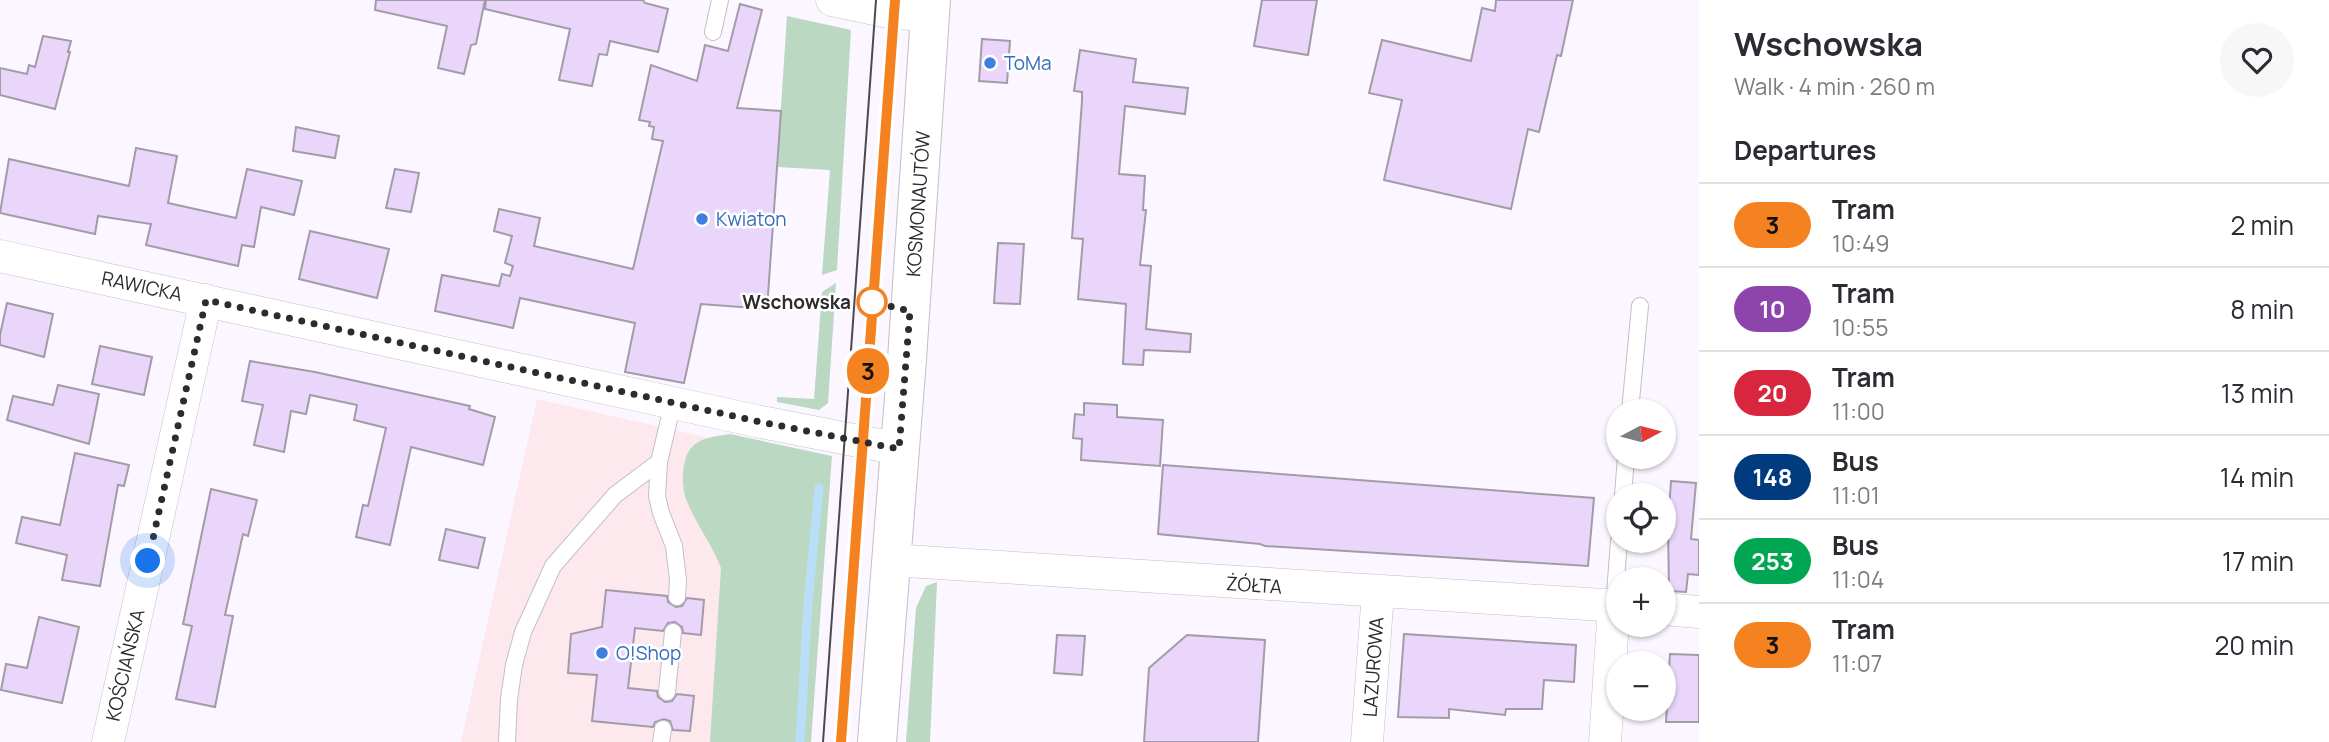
<!DOCTYPE html>
<meta charset="utf-8">
<style>
body{margin:0;font-family:Manrope,sans-serif;background:#f7f7f7;color:#2b2b33;height:100vh;display:flex;flex-direction:column;font-size:26px;white-space:nowrap}
*{box-sizing:border-box;margin:0}
p{font-size:23px;color:#7c7c81}
.icon{flex:none;width:38px;height:38px;fill:none;stroke:currentColor;stroke-width:2;stroke-linecap:round;stroke-linejoin:round}
.map{position:relative;flex:1;overflow:hidden}
.sheet{display:flex;flex-direction:column;background:#fff;width:630px}
.sheet>*{flex:none}
.badge{padding:0 14px;border-radius:23px;font-size:24px;line-height:46px}
.needle{width:46px;rotate:83deg}
.controls{position:absolute;left:1606px;top:399px;display:grid;gap:14px}
.controls a{display:grid;place-items:center;width:70px;height:70px;border-radius:50%;background:#fff;box-shadow:0 2px 5px #0004;font-size:35px}
.you{position:absolute;width:35px;height:35px;margin:-18px;border:5px solid #fff;border-radius:50%;background:#1a73e8;box-shadow:0 0 0 10px #1a73e833}
.map>.badge{position:absolute;translate:-50% -50%;box-shadow:0 0 0 4px #fff}
h2{padding:0 35px;font-size:26px;line-height:63px}
.round{display:grid;place-items:center;flex:none;width:74px;height:74px;border-radius:37px;background:#f7f7f7}
.summary{display:flex;align-items:center;justify-content:space-between;height:119px;padding:0 35px}
h1{font-size:33px;font-weight:700;line-height:52px}
ul{padding:0;list-style:none}
li{display:flex;align-items:center;gap:21px;height:84px;padding:0 35px;border-top:2px solid #e1e1e2}
li div{flex:1}
li b{display:block;font-size:26px}
li em{font-style:normal}
li .badge{min-width:77px;font-weight:700;text-align:center}
main{display:flex;flex:1;min-height:0}
.map>svg:first-child{display:block}
</style>
<main>
<div class="map">
<svg width="1699" height="742" viewBox="0 0 1699 742">
<rect width="100%" height="100%" fill="#fbf6ff"/>
<!-- commercial -->
<polygon fill="#fde8ed" points="537,399 761,450 742,742 461,742"/>
<!-- green -->
<g fill="#bbd8c3">
<polygon points="787,16 851,30 837,270 822,275 830,170 777,167"/>
<polygon points="836,283 828,403 819,410 777,402 777,397 814,399 822,292"/>
<path d="M730,434L832,456L811,742H710L721,568C712,544 695,523 686,499C681,485 681,457 693,446C702,437 718,436 730,434Z"/>
<polygon points="937,582 930,742 906,742 916,608 926,586"/>
</g>
<g fill="none" stroke-linecap="round" stroke-linejoin="round">
<!-- stream -->
<polyline stroke="#b9dff8" stroke-width="9" points="800,742 808,603 819,488"/>
</g>
<!-- building -->
<g fill="#ead6fb" stroke="#a19ca5" stroke-width="2">
<polygon points="376,0 485,0 476,44 471,45 464,74 438,68 447,26 375,10"/>
<polygon points="486,0 643,0 645,3 668,9 658,52 610,41 607,55 599,54 592,86 559,80 570,29 485,9"/>
<polygon points="1262,0 1317,0 1308,55 1254,46"/>
<polygon points="1496,0 1573,0 1561,56 1557,55 1539,132 1528,129 1511,209 1384,180 1402,100 1369,93 1382,40 1471,61 1482,8 1495,11"/>
<polygon points="740,4 762,10 737,108 781,111 767,309 701,304 684,383 625,372 635,323 520,298 513,328 435,311 442,275 499,286 502,274 510,276 513,266 505,263 512,236 494,231 499,209 540,218 534,246 633,269 663,141 652,139 654,127 649,126 650,122 639,120 651,65 697,81 705,45 728,51"/>
<polygon points="43,36 71,41 68,52 70,52 55,109 0,95 0,68 27,74 29,65 35,67"/>
<polygon points="982,39 1010,41 1007,83 979,81"/>
<polygon points="1080,50 1136,59 1133,82 1188,88 1185,114 1125,106 1119,174 1145,176 1143,210 1146,210 1140,265 1151,266 1146,329 1191,334 1190,352 1144,350 1143,365 1123,364 1126,304 1078,299 1083,239 1072,238 1082,101 1082,92 1074,91"/>
<polygon points="296,127 339,136 335,158 293,151"/>
<polygon points="136,148 177,156 168,203 236,218 247,169 302,181 294,215 261,207 254,247 242,245 238,266 146,245 151,224 98,216 95,234 0,213 9,159 129,186"/>
<polygon points="395,169 419,173 411,212 386,208"/>
<polygon points="310,231 389,249 377,298 299,279"/>
<polygon points="998,243 1024,244 1020,304 994,303"/>
<polygon points="7,303 53,314 44,357 0,345 0,335"/>
<polygon points="100,346 152,357 144,395 92,384"/>
<polygon points="250,361 315,372 470,406 469,409 495,417 483,465 411,447 390,545 356,537 363,505 368,506 386,428 354,420 357,405 310,395 306,414 291,411 284,452 254,445 263,405 242,401"/>
<polygon points="58,385 99,394 89,444 7,420 13,396 53,405"/>
<polygon points="1084,403 1117,405 1117,417 1163,420 1160,466 1081,460 1082,439 1073,438 1075,414 1084,415"/>
<polygon points="75,453 129,465 124,486 118,485 100,586 62,580 67,555 16,543 22,517 60,525"/>
<polygon points="1163,465 1594,498 1588,566 1265,546 1260,544 1158,534"/>
<polygon points="1671,481 1696,483 1691,539 1699,540 1699,575 1688,574 1686,592 1669,591 1668,524"/>
<polygon points="211,489 257,500 248,536 243,534 225,615 233,616 215,707 176,699 192,626 183,624"/>
<polygon points="446,529 485,538 478,568 439,560"/>
<polygon points="606,590 667,596 668,602 676,607 682,606 687,598 704,600 701,635 683,633 682,627 675,622 668,623 663,631 635,628 628,688 657,691 658,697 665,702 672,701 677,694 694,696 690,731 673,730 670,721 664,719 655,722 653,727 592,721 597,675 568,673 571,634 602,627"/>
<polygon points="39,617 79,627 62,703 1,690 6,664 27,668"/>
<polygon points="1404,634 1576,645 1574,682 1544,680 1542,709 1506,709 1505,715 1449,709 1449,718 1398,717"/>
<polygon points="1057,635 1085,636 1082,675 1054,673"/>
<polygon points="1187,635 1265,640 1258,742 1144,742 1149,668"/>
<polygon points="1670,654 1699,655 1699,722 1666,722"/>
</g>
<g fill="none" stroke-linecap="round" stroke-linejoin="round">
<!-- lane casing -->
<g stroke="#c3bec8" stroke-width="18">
<g id="lane">
<polyline points="713,32 720,0"/>
<polyline points="1630,411 1640,306"/>
<polyline points="659,462 673,403"/>
<polyline points="1623,495 1626,457"/>
<polyline points="1614,606 1619,541"/>
<polyline points="667,692 673,632"/>
<polyline points="507,742 509,699 514,665 523,632 553,566 615,495 659,462 657,496 661,513 674,546 678,580 677,597"/>
<polyline points="661,742 663,729"/>
</g>
</g>
<!-- street casing -->
<g stroke="#c3bec8" stroke-width="33">
<g id="street">
<polyline points="832,0 894,13 930,15"/>
<polyline points="0,256 756,421 899,449"/>
<polyline points="890,560 1619,606"/>
<polyline points="1664,609 1699,612"/>
<polyline points="108,742 206,300"/>
<polyline points="1367,742 1378,592"/>
<polyline points="1605,742 1614,606"/>
</g>
</g>
<!-- secondary casing -->
<g stroke="#c3bec8" stroke-width="40">
<polyline id="secondary" points="877,742 907,359 931,0"/>
</g>
<!-- lane -->
<use href="#lane" stroke="#fff" stroke-width="16"/>
<!-- street -->
<use href="#street" stroke="#fff" stroke-width="32"/>
<!-- secondary -->
<use href="#secondary" stroke="#fff" stroke-width="38"/>
<!-- tram -->
<g stroke="#4d4a4f" stroke-width="2">
<polyline points="823,742 876,0"/>
<polyline points="841,742 895,0"/>
</g>
</g>
<g fill="none" stroke-linecap="round" stroke-linejoin="round">
<!-- line casing -->
<g stroke="#fff" stroke-width="16">
<polyline id="line" points="841,742 895,0"/>
</g>
<!-- line -->
<use href="#line" stroke="#f58220" stroke-width="10"/>
<!-- walk -->
<polyline stroke="#2d2b2f" stroke-width="7" stroke-dasharray="0 12.6" points="148,561 206,300 756,421 899,449 910,311 872,302"/>
</g>
<!-- markers -->
<g fill="#3f7fe0" stroke="#fff" stroke-width="2.5">
<circle cx="990" cy="63" r="7"/>
<circle cx="702" cy="219" r="7"/>
<circle cx="602" cy="653" r="7"/>
</g>
<circle fill="#fff" stroke="#f58220" stroke-width="3.5" cx="872" cy="302" r="14"/>
<g text-anchor="middle" dominant-baseline="central" stroke-width="5" stroke-linejoin="round" paint-order="stroke">
<!-- shop labels -->
<g font-size="19" fill="#366cbe" stroke="#fff" text-anchor="start">
<text x="1004" y="63">ToMa</text>
<text x="716" y="219">Kwiaton</text>
<text x="616" y="653">O!Shop</text>
</g>
<!-- street labels -->
<g font-size="19" fill="#2d2b2f" stroke="#fff">
<text transform="translate(918 204) rotate(-86)">KOSMONAUTÓW</text>
<text transform="translate(142 286) rotate(12)">RAWICKA</text>
<text transform="translate(1254 585) rotate(4)">ŻÓŁTA</text>
<text transform="translate(125 665) rotate(-77)">KOŚCIAŃSKA</text>
<text transform="translate(1373 667) rotate(-86)">LAZUROWA</text>
</g>
<!-- stop labels -->
<g font-size="19" font-weight="bold" fill="#2d2b2f" stroke="#fff" text-anchor="end">
<text x="851" y="302">Wschowska</text>
</g>
</g>
</svg>
<div class="controls">
<a><svg class="needle" viewBox="-14 -14 28 28"><path d="M0-13l5 13h-10z" fill="#e53935"/><path d="M0 13l5-13h-10z" fill="#7c7c81"/></svg></a>
<a><svg class="icon" aria-label="locate" viewBox="0 0 24 24"><circle cx="12" cy="12" r="6"/><path d="M12 2v4M12 18v4M2 12h4M18 12h4"/></svg></a>
<a>+</a>
<a>−</a>
</div>
<div class="you" style="left:148px;top:561px"></div>
<b class="badge" style="left:868px;top:371px;background:#f58220;color:#111">3</b>
</div>
<section class="sheet">
<div class="summary"><div><h1>Wschowska</h1><p>Walk · 4 min · 260 m</p></div><a class="round"><svg class="icon" aria-label="heart" viewBox="0 0 24 24"><path d="M12 20l-8-8c-3-5 5-10 8-4 3-6 11-1 8 4z"/></svg></a></div>
<h2>Departures</h2>
<ul>
<li><span class="badge" style="background:#f58220;color:#111">3</span><div><b>Tram</b><p>10:49</p></div><em>2 min</em></li>
<li><span class="badge" style="background:#8e44ad;color:#fff">10</span><div><b>Tram</b><p>10:55</p></div><em>8 min</em></li>
<li><span class="badge" style="background:#d7263d;color:#fff">20</span><div><b>Tram</b><p>11:00</p></div><em>13 min</em></li>
<li><span class="badge" style="background:#003b80;color:#fff">148</span><div><b>Bus</b><p>11:01</p></div><em>14 min</em></li>
<li><span class="badge" style="background:#00a651;color:#fff">253</span><div><b>Bus</b><p>11:04</p></div><em>17 min</em></li>
<li><span class="badge" style="background:#f58220;color:#111">3</span><div><b>Tram</b><p>11:07</p></div><em>20 min</em></li>
</ul>
</section>
</main>
